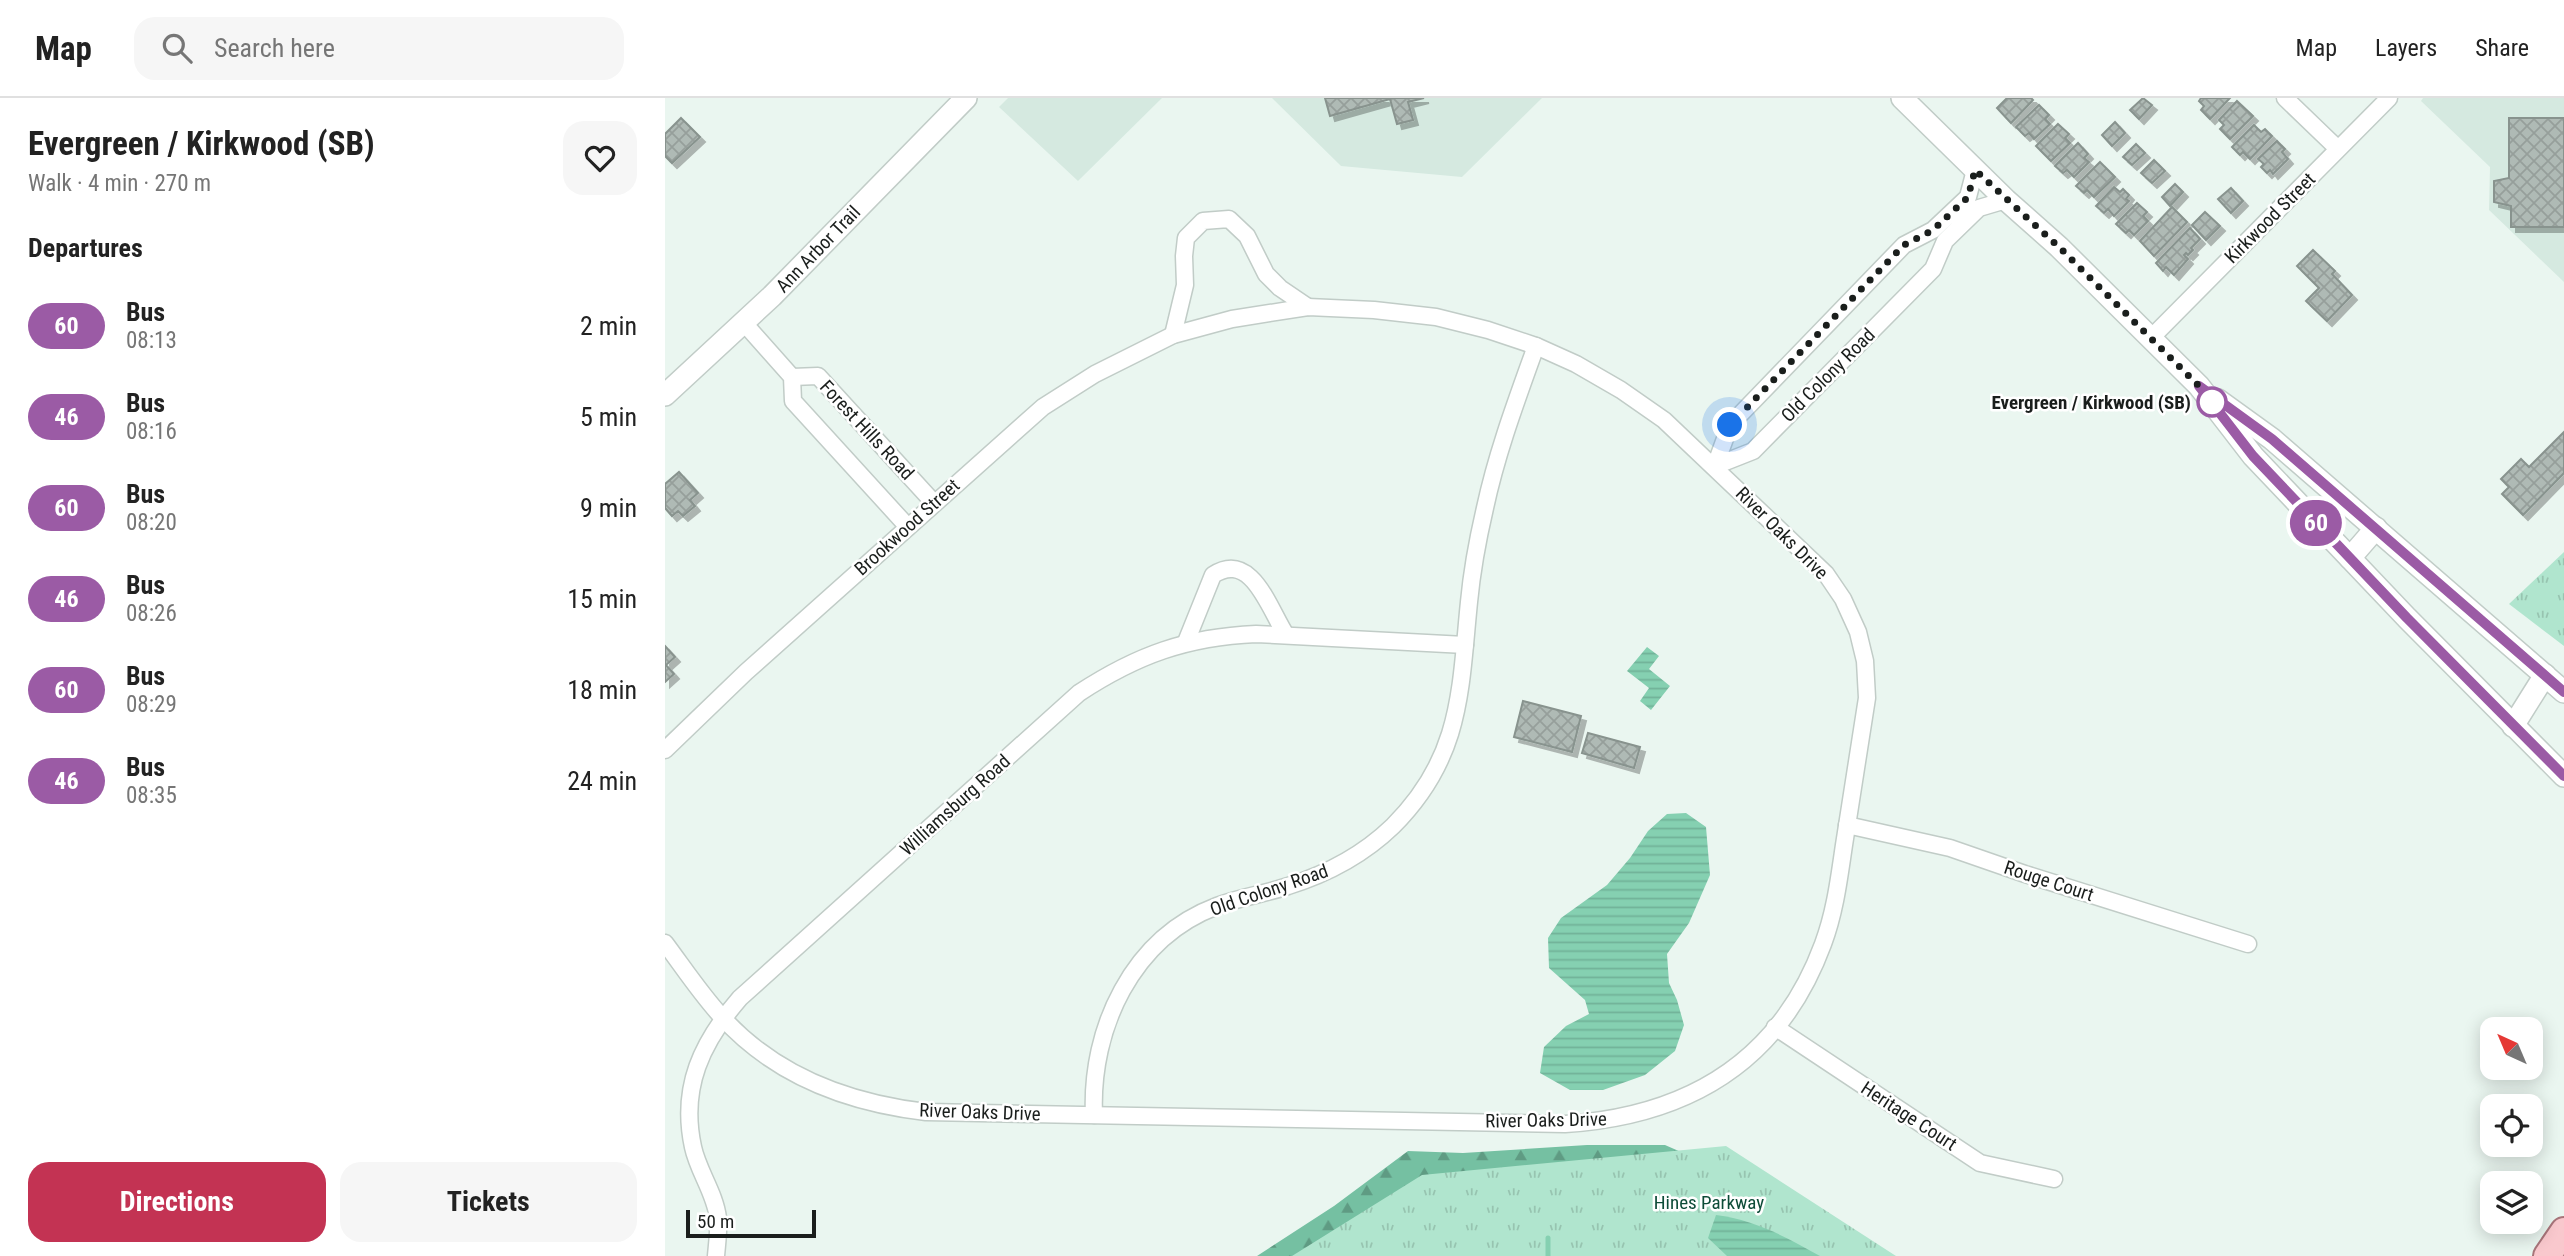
<!DOCTYPE html>
<meta charset="utf-8">
<style>
body{margin:0;font-family:"Roboto Condensed",sans-serif;background:#f6f6f6;color:#222;height:100vh;display:flex;flex-direction:column;font-size:26px;white-space:nowrap}
*{box-sizing:border-box;margin:0}
p{font-size:23px;color:#767676}
.icon{flex:none;width:38px;height:38px;fill:none;stroke:currentColor;stroke-width:2;stroke-linecap:round;stroke-linejoin:round}
.map{position:relative;flex:1;overflow:hidden}
.sheet{display:flex;flex-direction:column;background:#fff;width:665px}
.sheet>*{flex:none}
.badge{padding:0 14px;border-radius:23px;font-size:24px;line-height:46px}
.needle{width:46px;rotate:316deg}
.buttons{position:absolute;left:1815px;top:919px;display:grid;gap:14px}
.buttons a{display:grid;place-items:center;width:63px;height:63px;border-radius:14px;background:#fff;box-shadow:0 4px 18px #0003;font-size:35px}
.scale{position:absolute;left:21px;bottom:18px;width:130px;box-sizing:border-box;padding-left:7px;border:4px solid #1a1e1c;border-top:0;font-size:19px;line-height:24px;white-space:nowrap;color:#1a1e1c;-webkit-text-stroke:5px #fff;paint-order:stroke}
.you{position:absolute;width:35px;height:35px;margin:-18px;border:5px solid #fff;border-radius:50%;background:#1a73e8;box-shadow:0 0 0 10px #1a73e833}
.map>.badge{position:absolute;translate:-50% -50%;box-shadow:0 0 0 4px #fff}
h2{padding:0 28px;font-size:26px;line-height:63px}
.round{display:grid;place-items:center;flex:none;width:74px;height:74px;border-radius:21px;background:#f6f6f6}
.summary{display:flex;align-items:center;justify-content:space-between;height:119px;padding:0 28px}
h1{font-size:33px;font-weight:700;line-height:52px}
.cta{display:flex;gap:14px;margin-top:auto;padding:14px 28px}
.cta a{flex:1;height:80px;border-radius:21px;background:#c33353;color:#fff;font-size:28px;font-weight:700;line-height:80px;text-align:center}
.cta a+a{background:#f6f6f6;color:#222}
ul{padding:0;list-style:none}
li{display:flex;align-items:center;gap:21px;height:91px;padding:0 28px}
li div{flex:1}
li b{display:block;font-size:26px}
li em{font-style:normal}
li .badge{min-width:77px;font-weight:700;text-align:center}
header{display:flex;align-items:center;gap:42px;box-sizing:border-box;height:98px;padding:0 35px;background:#fff;border-bottom:2px solid #e0e0e0}
header strong{font-size:33px}
nav{display:flex;gap:38px;margin-inline-start:auto;font-size:24px}
.search{width:490px;height:63px;background:#f6f6f6;display:flex;align-items:center;gap:18px;box-sizing:border-box;padding:0 24px;border-radius:21px;color:#767676;font-size:26px}
main{display:flex;flex:1;min-height:0}
.map>svg:first-child{display:block}
</style>
<header>
<strong>Map</strong>
<div class="search"><svg class="icon" aria-label="search" viewBox="0 0 24 24"><circle cx="10" cy="10" r="6"/><path d="M15 15l6 6"/></svg>Search here</div>
<nav><a>Map</a><a>Layers</a><a>Share</a></nav>
</header>
<main>
<section class="sheet">
<div class="summary"><div><h1>Evergreen / Kirkwood (SB)</h1><p>Walk · 4 min · 270 m</p></div><a class="round"><svg class="icon" aria-label="heart" viewBox="0 0 24 24"><path d="M12 20l-8-8c-3-5 5-10 8-4 3-6 11-1 8 4z"/></svg></a></div>
<h2>Departures</h2>
<ul>
<li><span class="badge" style="background:#9b5ba5;color:#fff">60</span><div><b>Bus</b><p>08:13</p></div><em>2 min</em></li>
<li><span class="badge" style="background:#9b5ba5;color:#fff">46</span><div><b>Bus</b><p>08:16</p></div><em>5 min</em></li>
<li><span class="badge" style="background:#9b5ba5;color:#fff">60</span><div><b>Bus</b><p>08:20</p></div><em>9 min</em></li>
<li><span class="badge" style="background:#9b5ba5;color:#fff">46</span><div><b>Bus</b><p>08:26</p></div><em>15 min</em></li>
<li><span class="badge" style="background:#9b5ba5;color:#fff">60</span><div><b>Bus</b><p>08:29</p></div><em>18 min</em></li>
<li><span class="badge" style="background:#9b5ba5;color:#fff">46</span><div><b>Bus</b><p>08:35</p></div><em>24 min</em></li>
</ul>
<div class="cta"><a>Directions</a><a>Tickets</a></div>
</section>
<div class="map">
<svg width="1899" height="1158" viewBox="0 0 1899 1158">
<defs>
<pattern id="forest-firs" width="22" height="20" patternUnits="userSpaceOnUse" patternTransform="scale(1.75)"><rect width="22" height="20" fill="#75c0a2"/><path d="M5 1l3.5 6h-7zM16 11l3.5 6h-7z" fill="#5f9b83"/></pattern>
<pattern id="park-tufts" width="24" height="20" patternUnits="userSpaceOnUse" patternTransform="scale(1.75)"><rect width="24" height="20" fill="#b0e5ce"/><path d="M3 7l-1-3M5 7V3M7 7l1-3M15 17l-1-3M17 17v-4M19 17l1-3" fill="none" stroke="#97c4b0"/></pattern>
<pattern id="water-rules" width="6" height="5" patternUnits="userSpaceOnUse" patternTransform="scale(1.75)"><rect width="6" height="5" fill="#85d0b1"/><path d="M0 2.5h6" fill="none" stroke="#72b298"/></pattern>
<pattern id="building-cross-hatch" width="8" height="8" patternUnits="userSpaceOnUse" patternTransform="scale(1.75)"><rect width="8" height="8" fill="#afbab5"/><path d="M0 0l8 8M0 8l8-8" fill="none" stroke="#969f9b"/></pattern>
<filter id="shadow"><feDropShadow dx="5" dy="5" stdDeviation="0" flood-color="#0004"/></filter>
</defs>
<rect width="100%" height="100%" fill="#eaf6f0"/>
<!-- built -->
<g fill="#d5e9e0">
<polygon points="343,0 497,0 413,83 334,9"/>
<polygon points="607,0 877,0 797,79 676,68"/>
<polygon points="1758,0 1899,0 1899,184 1824,112 1825,69 1756,3"/>
</g>
<!-- forest -->
<polygon fill="url(#forest-firs)" points="922,1047 1000,1047 1048,1068 1200,1158 592,1158 669,1108 743,1053 798,1055"/>
<!-- park -->
<g fill="url(#park-tufts)">
<polygon points="1899,454 1899,548 1844,506"/>
<polygon points="1061,1048 1231,1158 627,1158 757,1077"/>
</g>
<!-- water -->
<g fill="url(#water-rules)">
<polygon points="982,549 994,558 984,571 1005,588 986,612 975,603 984,590 962,573"/>
<polygon points="1021,715 1041,729 1045,777 1024,825 1002,856 1004,885 1012,902 1019,927 1010,953 980,977 938,992 905,992 875,975 879,949 901,928 924,916 920,902 884,870 883,840 896,820 942,787 965,760 983,733 1002,716"/>
<path d="M1051,1117C1090,1122 1121,1139 1155,1158H1062L1043,1140Z"/>
</g>
<g fill="none" stroke-linecap="round" stroke-linejoin="round">
<!-- stream -->
<polyline stroke="#85d0b1" stroke-width="5" points="883,1158 883,1140"/>
</g>
<!-- building -->
<g fill="url(#building-cross-hatch)" stroke="#88938e" stroke-width="2" filter="url(#shadow)">
<polygon points="660,0 759,0 743,4 748,22 732,26 725,1 665,18"/>
<polygon points="1342,0 1366,0 1368,2 1346,25 1332,10"/>
<polygon points="1478,0 1487,7 1474,21 1465,12"/>
<polygon points="1536,0 1565,0 1545,21 1536,12 1539,8 1534,3"/>
<polygon points="1572,3 1588,18 1565,41 1555,31 1559,27 1554,22"/>
<polygon points="1374,7 1384,17 1380,21 1385,26 1369,41 1364,35 1360,38 1351,29"/>
<polygon points="16,20 35,39 7,65 0,58 0,36"/>
<polygon points="1844,20 1899,20 1899,129 1846,129 1846,108 1829,104 1829,83 1844,80"/>
<polygon points="1450,24 1460,35 1447,48 1437,37"/>
<polygon points="1393,26 1404,36 1400,40 1405,45 1386,63 1371,48"/>
<polygon points="1589,27 1596,34 1600,31 1607,38 1585,61 1578,54 1575,57 1567,49"/>
<polygon points="1612,43 1620,51 1617,54 1623,61 1608,76 1605,72 1602,75 1596,69 1599,66 1593,61"/>
<polygon points="1413,45 1423,56 1419,60 1424,64 1409,79 1402,72 1398,75 1390,68"/>
<polygon points="1471,46 1480,55 1467,67 1458,59"/>
<polygon points="1489,62 1500,73 1487,85 1476,75"/>
<polygon points="1435,64 1450,79 1429,99 1422,92 1419,95 1411,88"/>
<polygon points="1510,86 1518,94 1505,108 1497,99"/>
<polygon points="1449,89 1455,94 1458,91 1464,97 1461,101 1464,103 1449,118 1443,111 1439,115 1431,108"/>
<polygon points="1566,90 1578,103 1566,115 1553,101"/>
<polygon points="1472,105 1482,114 1478,118 1483,123 1469,137 1464,132 1461,135 1451,126"/>
<polygon points="1507,109 1522,124 1489,158 1475,143"/>
<polygon points="1540,114 1555,128 1541,142 1527,127"/>
<polygon points="1525,130 1535,141 1526,150 1528,152 1523,157 1521,155 1519,157 1523,161 1509,177 1501,169 1498,173 1491,165"/>
<polygon points="1648,152 1670,173 1667,176 1687,197 1662,223 1641,203 1654,190 1632,168"/>
<polygon points="1899,334 1899,375 1858,417 1837,396 1844,389 1836,381 1856,361 1864,369"/>
<polygon points="14,374 33,395 25,402 30,408 18,418 13,413 7,418 0,410 0,386"/>
<polygon points="0,548 10,559 1,567 9,576 0,584"/>
<polygon points="858,603 916,618 907,654 849,639"/>
<polygon points="923,635 975,649 969,670 917,655"/>
</g>
<g fill="none" stroke-linecap="round" stroke-linejoin="round">
<!-- minor casing -->
<g stroke="#c1ccc7" stroke-width="19">
<g id="minor">
<polyline points="1620,0 1673,51"/>
<polyline points="1310,72 1303,99 1268,132 1239,147 1065,327 1050,368 1088,353 1268,171 1280,143 1314,110 1341,102"/>
<polyline points="79,225 127,279 128,303 243,429"/>
<polyline points="508,237 520,187 519,158 521,140 538,123 564,121 582,138 601,176 615,190 643,209"/>
<polyline points="1486,240 1724,0"/>
<polyline points="127,279 153,278 269,405"/>
<path d="M521,544L548,477C587,452 604,511 621,537"/>
<path d="M0,652L81,574L378,309L430,276L508,237L567,221L643,209L709,212L771,219L823,232L871,248L911,266L956,292L999,322L1161,476L1178,501L1193,534L1200,563L1202,600C1194,649 1187,698 1179,747C1174,781 1170,814 1158,846C1114,965 1022,1018 900,1026L261,1014C183,1005 109,977 56,918C35,895 18,869 0,845"/>
<polyline points="1182,727 1285,750 1360,776 1583,846"/>
<polyline points="1110,929 1315,1065 1389,1081"/>
<path d="M429,1017C425,931 467,840 552,808C575,799 600,796 623,788C662,776 699,756 728,728C797,659 795,593 804,504C807,472 813,440 820,410C832,354 852,301 871,248"/>
<path d="M51,1158C52,1146 54,1132 53,1120C50,1095 33,1073 28,1049C15,989 37,944 75,900L414,595C472,557 522,539 591,536L800,547"/>
</g>
</g>
<!-- tertiary casing -->
<g stroke="#c1ccc7" stroke-width="24">
<g id="tertiary">
<polyline points="1237,0 1341,102 1394,149 1534,288 1588,358 1742,520 1899,678"/>
<polyline points="0,297 107,198 301,0"/>
<polyline points="1553,302 1607,341 1899,594"/>
<polyline points="1685,460 1711,430"/>
<polyline points="1848,628 1880,577"/>
</g>
</g>
<!-- primary casing -->
<g stroke="#a8757a" stroke-width="30">
<polyline id="primary" points="1882,1158 1899,1133"/>
</g>
<!-- minor -->
<use href="#minor" stroke="#fff" stroke-width="16"/>
<!-- tertiary -->
<use href="#tertiary" stroke="#fff" stroke-width="21"/>
<!-- primary -->
<use href="#primary" stroke="#f9c8cd" stroke-width="26"/>
</g>
<g fill="none" stroke-linecap="round" stroke-linejoin="round">
<!-- line casing -->
<g stroke="#fff" stroke-width="16">
<polyline id="line" points="1899,594 1607,341 1534,288 1588,358 1742,520 1899,678"/>
</g>
<!-- line -->
<use href="#line" stroke="#9b5ba5" stroke-width="10"/>
<!-- walk -->
<polyline stroke="#1a1e1c" stroke-width="7" stroke-dasharray="0 12.6" points="1065,327 1239,147 1268,132 1303,99 1310,72 1394,149 1534,288 1547,304"/>
</g>
<!-- markers -->
<circle fill="#fff" stroke="#9b5ba5" stroke-width="3.5" cx="1547" cy="304" r="14"/>
<g text-anchor="middle" dominant-baseline="central" stroke-width="5" stroke-linejoin="round" paint-order="stroke">
<!-- street labels -->
<g font-size="19" fill="#1a1e1c" stroke="#fff">
<text transform="translate(1605 120) rotate(-45)">Kirkwood Street</text>
<text transform="translate(153 151) rotate(-46)">Ann Arbor Trail</text>
<text transform="translate(1163 277) rotate(-45)">Old Colony Road</text>
<text transform="translate(202 332) rotate(47)">Forest Hills Road</text>
<text transform="translate(242 429) rotate(-42)">Brookwood Street</text>
<text transform="translate(1117 435) rotate(45)">River Oaks Drive</text>
<text transform="translate(290 707) rotate(-42)">Williamsburg Road</text>
<text transform="translate(1384 783) rotate(18)">Rouge Court</text>
<text transform="translate(604 792) rotate(-19)">Old Colony Road</text>
<text transform="translate(315 1014) rotate(2)">River Oaks Drive</text>
<text transform="translate(1244 1018) rotate(33)">Heritage Court</text>
<text transform="translate(881 1022) rotate(-1)">River Oaks Drive</text>
</g>
<!-- stop labels -->
<g font-size="19" font-weight="bold" fill="#1a1e1c" stroke="#fff" text-anchor="end">
<text x="1526" y="304">Evergreen / Kirkwood (SB)</text>
</g>
<!-- park labels -->
<g font-size="19" fill="#0d4c38" stroke="#fff">
<text x="1044" y="1104">Hines Parkway</text>
</g>
</g>
</svg>
<div class="buttons">
<a><svg class="needle" viewBox="-14 -14 28 28"><path d="M0-13l5 13h-10z" fill="#e53935"/><path d="M0 13l5-13h-10z" fill="#767676"/></svg></a>
<a><svg class="icon" aria-label="locate" viewBox="0 0 24 24"><circle cx="12" cy="12" r="6"/><path d="M12 2v4M12 18v4M2 12h4M18 12h4"/></svg></a>
<a><svg class="icon" aria-label="layers" viewBox="0 0 24 24"><path d="M12 4l9 5-9 5-9-5zM3 14l9 5 9-5"/></svg></a>
</div>
<div class="scale">50 m</div>
<div class="you" style="left:1065px;top:327px"></div>
<b class="badge" style="left:1651px;top:425px;background:#9b5ba5;color:#fff">60</b>
</div>
</main>
